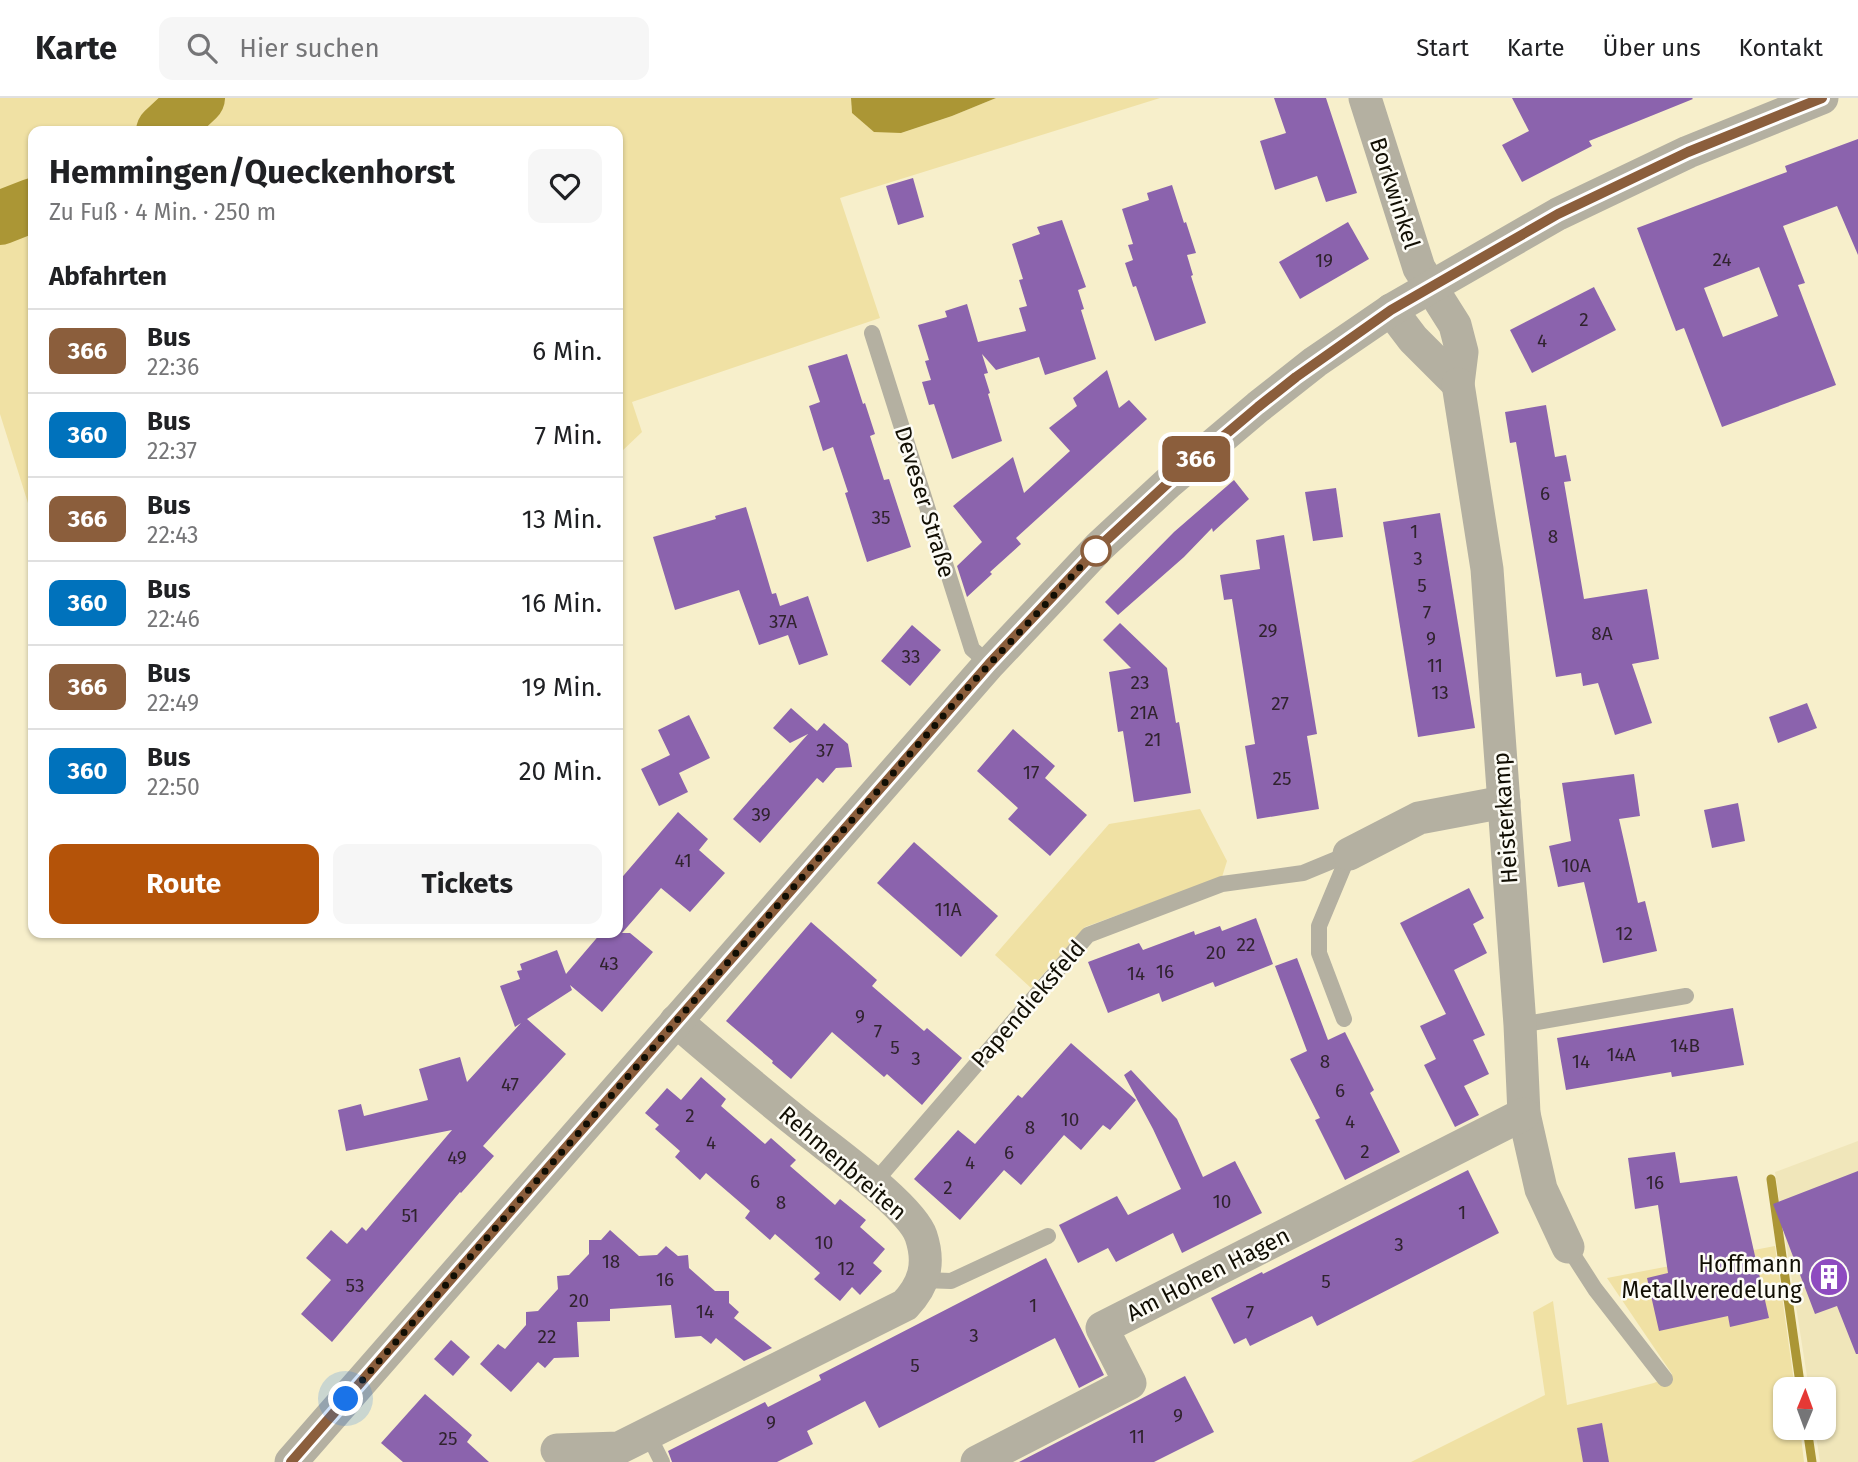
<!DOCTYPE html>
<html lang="de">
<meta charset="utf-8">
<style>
body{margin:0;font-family:"Fira Sans",sans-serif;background:#f6f6f6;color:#202124;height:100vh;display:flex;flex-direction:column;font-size:26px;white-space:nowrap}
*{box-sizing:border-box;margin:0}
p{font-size:23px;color:#757577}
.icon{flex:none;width:38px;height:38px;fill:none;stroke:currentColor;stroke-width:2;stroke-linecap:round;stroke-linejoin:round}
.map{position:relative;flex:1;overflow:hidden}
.panel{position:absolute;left:28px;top:28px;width:595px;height:812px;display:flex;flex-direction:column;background:#fff;border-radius:14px;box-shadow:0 2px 5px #0004}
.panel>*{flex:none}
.badge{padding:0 14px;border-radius:10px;font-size:24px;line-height:46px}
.needle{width:46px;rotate:1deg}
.fabs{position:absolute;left:1773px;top:1279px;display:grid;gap:14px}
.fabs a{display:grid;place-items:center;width:63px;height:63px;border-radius:14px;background:#fff;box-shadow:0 2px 5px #0004;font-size:35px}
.you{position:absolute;width:35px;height:35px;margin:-18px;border:5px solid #fff;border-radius:50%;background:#1a73e8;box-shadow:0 0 0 10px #1a73e833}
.map>.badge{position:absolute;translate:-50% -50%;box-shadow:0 0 0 4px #fff}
h2{padding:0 21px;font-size:26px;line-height:63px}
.round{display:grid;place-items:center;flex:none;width:74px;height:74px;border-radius:14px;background:#f6f6f6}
.head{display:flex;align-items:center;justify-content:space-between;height:119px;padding:0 21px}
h1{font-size:33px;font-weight:700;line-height:52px}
.action{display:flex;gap:14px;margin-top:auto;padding:14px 21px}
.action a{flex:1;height:80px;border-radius:14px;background:#b45309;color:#fff;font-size:28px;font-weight:700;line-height:80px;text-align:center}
.action a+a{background:#f6f6f6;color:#202124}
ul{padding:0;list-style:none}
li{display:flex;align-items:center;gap:21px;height:84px;padding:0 21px;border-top:2px solid #e0e0e0}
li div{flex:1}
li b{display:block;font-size:26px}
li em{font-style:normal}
li .badge{min-width:77px;font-weight:700;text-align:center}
header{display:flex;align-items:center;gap:42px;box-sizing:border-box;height:98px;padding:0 35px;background:#fff;border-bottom:2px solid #e0e0e0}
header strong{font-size:33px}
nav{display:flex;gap:38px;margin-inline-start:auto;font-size:24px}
.search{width:490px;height:63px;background:#f6f6f6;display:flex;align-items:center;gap:18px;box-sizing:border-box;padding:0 24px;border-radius:14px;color:#757577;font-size:26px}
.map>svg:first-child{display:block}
</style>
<header>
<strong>Karte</strong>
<div class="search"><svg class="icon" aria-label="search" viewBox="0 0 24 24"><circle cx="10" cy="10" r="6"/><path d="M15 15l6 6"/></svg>Hier suchen</div>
<nav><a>Start</a><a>Karte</a><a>Über uns</a><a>Kontakt</a></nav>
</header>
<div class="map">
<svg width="1858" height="1364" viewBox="0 0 1858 1364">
<rect width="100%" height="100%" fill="#f7efcb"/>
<!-- built -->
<polygon fill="#f0e6ba" points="1858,1043 1858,1364 1820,1364 1815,1330 1824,1330 1824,1292 1809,1291 1775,1074"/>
<!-- green -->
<g fill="#f0e1a4">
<polygon points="0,0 851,0 852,15 901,35 952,18 996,0 1160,0 840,100 880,220 632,304 642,334 621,354 618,360 618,33 33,33 33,421 0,316"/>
<polygon points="1200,711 1227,763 1222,779 1085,829 1031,890 995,857 1109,726"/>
<polygon points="1775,1148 1795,1291 1785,1292 1785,1330 1800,1330 1804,1364 1411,1364 1545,1297 1533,1214 1553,1203 1567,1307 1654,1285 1672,1276 1607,1180"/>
</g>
<!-- water -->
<polygon fill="#ab9635" points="851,0 996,0 952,18 901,35 874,34 852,15"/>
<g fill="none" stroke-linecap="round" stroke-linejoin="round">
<!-- stream -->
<g stroke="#ab9635" stroke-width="9">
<polyline points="1771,1081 1801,1292"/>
<polyline points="1807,1330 1812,1364"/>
</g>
<!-- river -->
<g stroke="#ab9635" stroke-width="54">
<polyline points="163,33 198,0"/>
<polyline points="0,120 33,107"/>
</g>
</g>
<!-- building -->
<g fill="#8b63ad" fill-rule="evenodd">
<polygon points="1274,0 1326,0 1357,95 1326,104 1317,78 1275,92 1260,43 1286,35"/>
<polygon points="1512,0 1692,0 1693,1 1589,43 1592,48 1522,84 1502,47 1529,33"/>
<path d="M1858,41V157L1837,108L1783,128L1805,185L1798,187L1836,287L1722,329L1684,230L1676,233L1637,130L1787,74L1785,68ZM1759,169L1778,218L1723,239L1704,190Z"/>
<polygon points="913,80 924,119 898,127 886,88"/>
<polygon points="1172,87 1184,125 1186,124 1196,155 1187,157 1193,177 1191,178 1206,225 1155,243 1136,188 1133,189 1125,165 1133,162 1128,147 1133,146 1122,111 1149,102 1147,95"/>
<polygon points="1062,122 1086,189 1078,192 1084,211 1081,212 1096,261 1045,277 1039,259 996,272 982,256 988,275 984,276 990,295 988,296 1002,343 952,361 934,306 929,307 922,284 931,282 925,263 929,262 918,227 947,219 945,213 967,206 978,244 1026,233 1019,210 1027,208 1019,182 1023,181 1012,146 1040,136 1037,129"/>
<polygon points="1348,124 1369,161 1300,201 1279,164"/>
<polygon points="1594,189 1616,232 1532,275 1510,232"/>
<polygon points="847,256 863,306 865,305 875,336 870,338 884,382 889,381 911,449 867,464 845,395 848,394 833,349 823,353 809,308 820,304 808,268"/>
<polygon points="1107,272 1119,310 1129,302 1147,321 1016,440 1021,446 990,474 992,476 967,499 957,468 982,444 953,408 1013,359 1024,395 1070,353 1049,330 1077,308 1073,300"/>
<polygon points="1546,307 1555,359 1566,357 1571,383 1564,384 1584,501 1647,491 1659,561 1632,566 1652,625 1615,637 1598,585 1583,588 1581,575 1556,579 1516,344 1510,345 1505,314"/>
<polygon points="1234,382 1249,401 1213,434 1212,430 1184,459 1118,517 1105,504 1174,434"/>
<polygon points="1336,390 1343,439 1313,443 1305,394"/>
<polygon points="746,409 772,496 776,495 780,508 808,498 828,557 799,567 788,537 759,547 739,492 675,512 653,439 716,421 715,418"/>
<polygon points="1440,415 1475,630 1418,639 1383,424"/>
<polygon points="1284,437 1317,636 1307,638 1319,711 1257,721 1245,648 1255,646 1232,501 1224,502 1220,477 1260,471 1256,442"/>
<polygon points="1120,525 1167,570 1176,625 1179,624 1191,695 1134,704 1123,633 1118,634 1109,574 1131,570 1103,542"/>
<polygon points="912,527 941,552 910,588 881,563"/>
<polygon points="1807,605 1817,630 1778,645 1769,619"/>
<polygon points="791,610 817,633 824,625 848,646 852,669 836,670 823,685 817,680 760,745 733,721 808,636 790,645 773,630"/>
<polygon points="689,617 710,660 679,675 688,694 659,708 641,671 670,657 658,632"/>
<polygon points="1013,631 1055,668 1045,680 1087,717 1050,758 1008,721 1018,710 977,673"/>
<polygon points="1634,676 1640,718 1619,721 1638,805 1645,803 1657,853 1603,865 1584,784 1558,789 1549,748 1571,743 1562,685"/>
<polygon points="1738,705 1745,743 1712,750 1704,712"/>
<polygon points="678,714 708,741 699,752 725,775 690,814 661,790 622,835 630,835 653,854 602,914 570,887 572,892 527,921 566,956 483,1048 494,1058 461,1095 460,1094 332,1244 301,1216 331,1182 306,1160 331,1132 347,1146 362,1129 366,1133 452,1032 346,1053 338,1012 361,1006 364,1018 428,1002 419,971 460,959 467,984 521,925 515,929 500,888 520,881 517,873 522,872 520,866 557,852 566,876 601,835 618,835 618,784"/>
<polygon points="914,744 998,818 961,859 877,785"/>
<polygon points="1469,790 1484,820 1473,826 1487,855 1454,872 1485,937 1473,942 1489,976 1464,988 1479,1017 1455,1029 1424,967 1436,961 1420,928 1446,916 1400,825"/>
<polygon points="1256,820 1273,866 1215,889 1213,884 1162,904 1159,895 1108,915 1088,864 1139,845 1143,852 1194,833 1195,837 1220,828 1222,833"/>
<polygon points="811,824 877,882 872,888 924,933 927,930 962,960 922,1007 887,976 884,979 832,934 791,981 772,965 773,963 726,923"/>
<polygon points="1297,860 1328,942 1345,934 1374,992 1370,995 1400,1054 1345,1082 1315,1022 1320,1020 1290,961 1307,953 1275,868"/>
<polygon points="1733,910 1744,967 1672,979 1671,974 1566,992 1557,940"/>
<polygon points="1071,945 1136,1002 1110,1032 1103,1027 1081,1052 1064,1037 1021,1087 1004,1072 960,1122 914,1081 958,1032 975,1046 1018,997 1022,1000"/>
<polygon points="1131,972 1177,1021 1203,1079 1235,1063 1262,1115 1182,1155 1173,1135 1116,1164 1108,1150 1078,1165 1059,1127 1117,1098 1128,1117 1181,1091 1153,1031 1124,977"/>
<polygon points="701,979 726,1001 721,1008 765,1046 771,1040 796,1062 790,1068 835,1107 840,1101 866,1122 860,1129 885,1151 873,1165 882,1173 860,1197 852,1189 840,1203 814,1181 820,1175 775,1136 770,1142 745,1120 750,1113 706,1075 700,1082 675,1059 680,1053 655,1031 659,1027 645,1015 667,990 681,1002"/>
<polygon points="1675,1054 1680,1085 1737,1078 1769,1220 1730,1229 1728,1218 1659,1233 1647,1180 1668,1175 1658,1107 1635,1111 1628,1060"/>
<polygon points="1468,1072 1499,1135 1317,1228 1312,1218 1250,1248 1246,1240 1234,1246 1211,1200 1262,1174 1263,1176"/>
<polygon points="1858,1073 1858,1256 1856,1256 1837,1208 1815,1216 1773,1106"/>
<polygon points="610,1132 639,1158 657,1157 666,1148 678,1158 688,1157 689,1170 715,1193 729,1193 729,1205 739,1214 734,1220 772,1250 744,1263 716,1240 711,1246 701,1238 675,1240 671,1207 610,1211 610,1223 577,1224 579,1259 554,1260 545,1270 538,1264 511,1294 480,1266 498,1246 505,1251 526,1227 526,1214 538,1213 558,1191 557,1178 569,1177 589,1156 589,1142 601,1142"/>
<polygon points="1046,1160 1104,1277 1079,1290 1055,1240 879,1330 865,1303 807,1333 813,1346 777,1364 672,1364 668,1353 765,1304 768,1309 821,1282 819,1277"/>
<polygon points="451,1242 470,1259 453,1278 434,1261"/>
<polygon points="1185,1278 1214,1334 1154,1364 1019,1364"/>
<polygon points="425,1296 472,1337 467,1344 489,1364 403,1364 381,1345"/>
<polygon points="1602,1325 1609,1364 1583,1364 1577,1330"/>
</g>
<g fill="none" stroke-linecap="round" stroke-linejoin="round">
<!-- service -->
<g stroke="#b4b0a1" stroke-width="16">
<polyline points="872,235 972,551 989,566"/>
<polyline points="1344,921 1319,855 1319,828 1349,756"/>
<polyline points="1520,927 1686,898"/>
<polyline points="873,1086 1088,837 1222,786 1303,775 1349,756"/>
<polyline points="1568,1149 1595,1191 1665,1281"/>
<polyline points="923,1182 951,1183 1048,1138"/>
<polyline points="648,1336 662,1364"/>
</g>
<!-- minor -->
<g stroke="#b4b0a1" stroke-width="33">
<polyline points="1365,0 1419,170 1455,227 1462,254 1458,286 1413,241 1391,212"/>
<polyline points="1458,286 1487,471 1520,927 1524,1016 1541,1091 1568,1149"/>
<polyline points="1349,756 1419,720 1504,704"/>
<path d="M557,1352L619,1350L905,1207C925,1186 930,1165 921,1138C911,1109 834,1054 808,1033C763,997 719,960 676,923"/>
<polyline points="291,1364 989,566 1100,448 1168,385 1258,309 1315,264 1391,212 1558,116 1688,54 1822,0"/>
<polyline points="977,1364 1130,1285 1102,1230 1524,1016"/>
</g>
</g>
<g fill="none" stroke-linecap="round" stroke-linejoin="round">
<!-- line casing -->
<g stroke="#fff" stroke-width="16">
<polyline id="line" points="291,1364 989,566 1100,448 1168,385 1258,309 1296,279 1391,212 1558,116 1688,54 1822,0"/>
</g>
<!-- line -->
<use href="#line" stroke="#8b5e3c" stroke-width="10"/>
<!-- walk -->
<polyline stroke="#110e03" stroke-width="7" stroke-dasharray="0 12.6" points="346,1301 972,585 1100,448 1096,453"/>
</g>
<!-- icons -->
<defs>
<g id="building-disc" transform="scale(2.0125)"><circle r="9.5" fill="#8e4bc0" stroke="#fdfcf5"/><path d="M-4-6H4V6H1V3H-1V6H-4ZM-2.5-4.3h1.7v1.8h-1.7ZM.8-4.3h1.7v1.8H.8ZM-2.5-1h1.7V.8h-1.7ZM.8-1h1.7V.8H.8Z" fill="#fff"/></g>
</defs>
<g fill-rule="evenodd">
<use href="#building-disc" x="1829" y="1179"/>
</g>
<!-- markers -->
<circle fill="#fff" stroke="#8b5e3c" stroke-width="3.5" cx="1096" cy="453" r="14"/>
<g text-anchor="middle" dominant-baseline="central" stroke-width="5" stroke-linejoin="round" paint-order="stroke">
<!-- number labels -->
<g font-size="19" fill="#30232e">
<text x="1722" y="161">24</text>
<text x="1324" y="162">19</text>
<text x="1584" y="221">2</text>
<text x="1542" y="242">4</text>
<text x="1545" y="395">6</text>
<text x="881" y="419">35</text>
<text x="1414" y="433">1</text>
<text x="1553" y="438">8</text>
<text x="1418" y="460">3</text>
<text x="1422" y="487">5</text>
<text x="1427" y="514">7</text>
<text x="783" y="523">37A</text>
<text x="1268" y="532">29</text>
<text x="1602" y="535">8A</text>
<text x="1431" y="540">9</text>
<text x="911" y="558">33</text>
<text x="1435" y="567">11</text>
<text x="1140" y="584">23</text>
<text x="1440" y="594">13</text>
<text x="1280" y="605">27</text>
<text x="1144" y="614">21A</text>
<text x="1153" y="641">21</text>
<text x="825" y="652">37</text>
<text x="1031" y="674">17</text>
<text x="1282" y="680">25</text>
<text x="761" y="716">39</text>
<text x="683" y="762">41</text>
<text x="1576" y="767">10A</text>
<text x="948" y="811">11A</text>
<text x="1624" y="835">12</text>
<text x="1246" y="846">22</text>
<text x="1216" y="854">20</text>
<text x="609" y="865">43</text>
<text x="1165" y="873">16</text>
<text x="1136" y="875">14</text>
<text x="860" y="918">9</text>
<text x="878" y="933">7</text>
<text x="1685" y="947">14B</text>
<text x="895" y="949">5</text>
<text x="1621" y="956">14A</text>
<text x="916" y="960">3</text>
<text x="1325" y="963">8</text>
<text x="1581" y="963">14</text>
<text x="510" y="986">47</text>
<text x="1340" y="992">6</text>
<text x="690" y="1017">2</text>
<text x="1070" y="1021">10</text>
<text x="1350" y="1023">4</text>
<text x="1030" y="1029">8</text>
<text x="711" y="1044">4</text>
<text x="1365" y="1053">2</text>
<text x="1009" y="1054">6</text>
<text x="457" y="1059">49</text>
<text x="970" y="1064">4</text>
<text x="755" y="1083">6</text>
<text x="1655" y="1084">16</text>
<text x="948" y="1089">2</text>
<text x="1222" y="1103">10</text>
<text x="781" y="1104">8</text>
<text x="1462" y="1114">1</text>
<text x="410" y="1117">51</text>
<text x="824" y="1144">10</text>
<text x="1399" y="1146">3</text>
<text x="611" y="1163">18</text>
<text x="846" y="1170">12</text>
<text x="665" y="1181">16</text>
<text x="1326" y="1183">5</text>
<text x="355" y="1187">53</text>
<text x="579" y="1202">20</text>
<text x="1033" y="1207">1</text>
<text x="705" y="1213">14</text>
<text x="1250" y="1214">7</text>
<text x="974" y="1237">3</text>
<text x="547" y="1238">22</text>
<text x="915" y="1267">5</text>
<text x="1178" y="1317">9</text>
<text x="771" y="1324">9</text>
<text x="1137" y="1338">11</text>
<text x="448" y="1340">25</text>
</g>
<!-- street labels -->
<g font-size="23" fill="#110e03" stroke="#fdfcf5">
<text transform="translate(1395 95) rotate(72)">Borkwinkel</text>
<text transform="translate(925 404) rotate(73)">Deveser Straße</text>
<text transform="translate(1505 720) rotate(-94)">Heisterkamp</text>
<text transform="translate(1028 906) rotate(-49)">Papendieksfeld</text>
<text transform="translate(843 1065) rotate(41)">Rehmenbreiten</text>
<text transform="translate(1208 1176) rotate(-27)">Am Hohen Hagen</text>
</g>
<!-- poi labels -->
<g font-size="23" fill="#110e03" stroke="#fdfcf5" text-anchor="end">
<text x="1802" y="1166">Hoffmann<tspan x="1802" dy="26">Metallveredelung</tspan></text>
</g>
</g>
</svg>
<div class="fabs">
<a><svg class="needle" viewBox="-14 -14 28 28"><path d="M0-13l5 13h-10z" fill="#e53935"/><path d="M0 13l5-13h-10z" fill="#757577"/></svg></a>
</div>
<div class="you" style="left:346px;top:1301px"></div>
<b class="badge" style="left:1196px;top:361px;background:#8b5e3c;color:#fff">366</b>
<section class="panel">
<div class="head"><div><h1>Hemmingen/Queckenhorst</h1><p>Zu Fuß · 4 Min. · 250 m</p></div><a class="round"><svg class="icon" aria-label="heart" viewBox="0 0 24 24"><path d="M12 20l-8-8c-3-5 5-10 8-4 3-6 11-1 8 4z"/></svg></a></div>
<h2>Abfahrten</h2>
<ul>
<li><span class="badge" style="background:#8b5e3c;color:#fff">366</span><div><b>Bus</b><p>22:36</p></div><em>6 Min.</em></li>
<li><span class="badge" style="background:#0072bc;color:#fff">360</span><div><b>Bus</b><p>22:37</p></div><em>7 Min.</em></li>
<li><span class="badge" style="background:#8b5e3c;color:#fff">366</span><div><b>Bus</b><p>22:43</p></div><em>13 Min.</em></li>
<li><span class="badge" style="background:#0072bc;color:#fff">360</span><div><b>Bus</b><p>22:46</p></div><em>16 Min.</em></li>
<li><span class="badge" style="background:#8b5e3c;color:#fff">366</span><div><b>Bus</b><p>22:49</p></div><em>19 Min.</em></li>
<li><span class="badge" style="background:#0072bc;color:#fff">360</span><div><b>Bus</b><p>22:50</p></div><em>20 Min.</em></li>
</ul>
<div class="action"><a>Route</a><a>Tickets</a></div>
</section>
</div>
